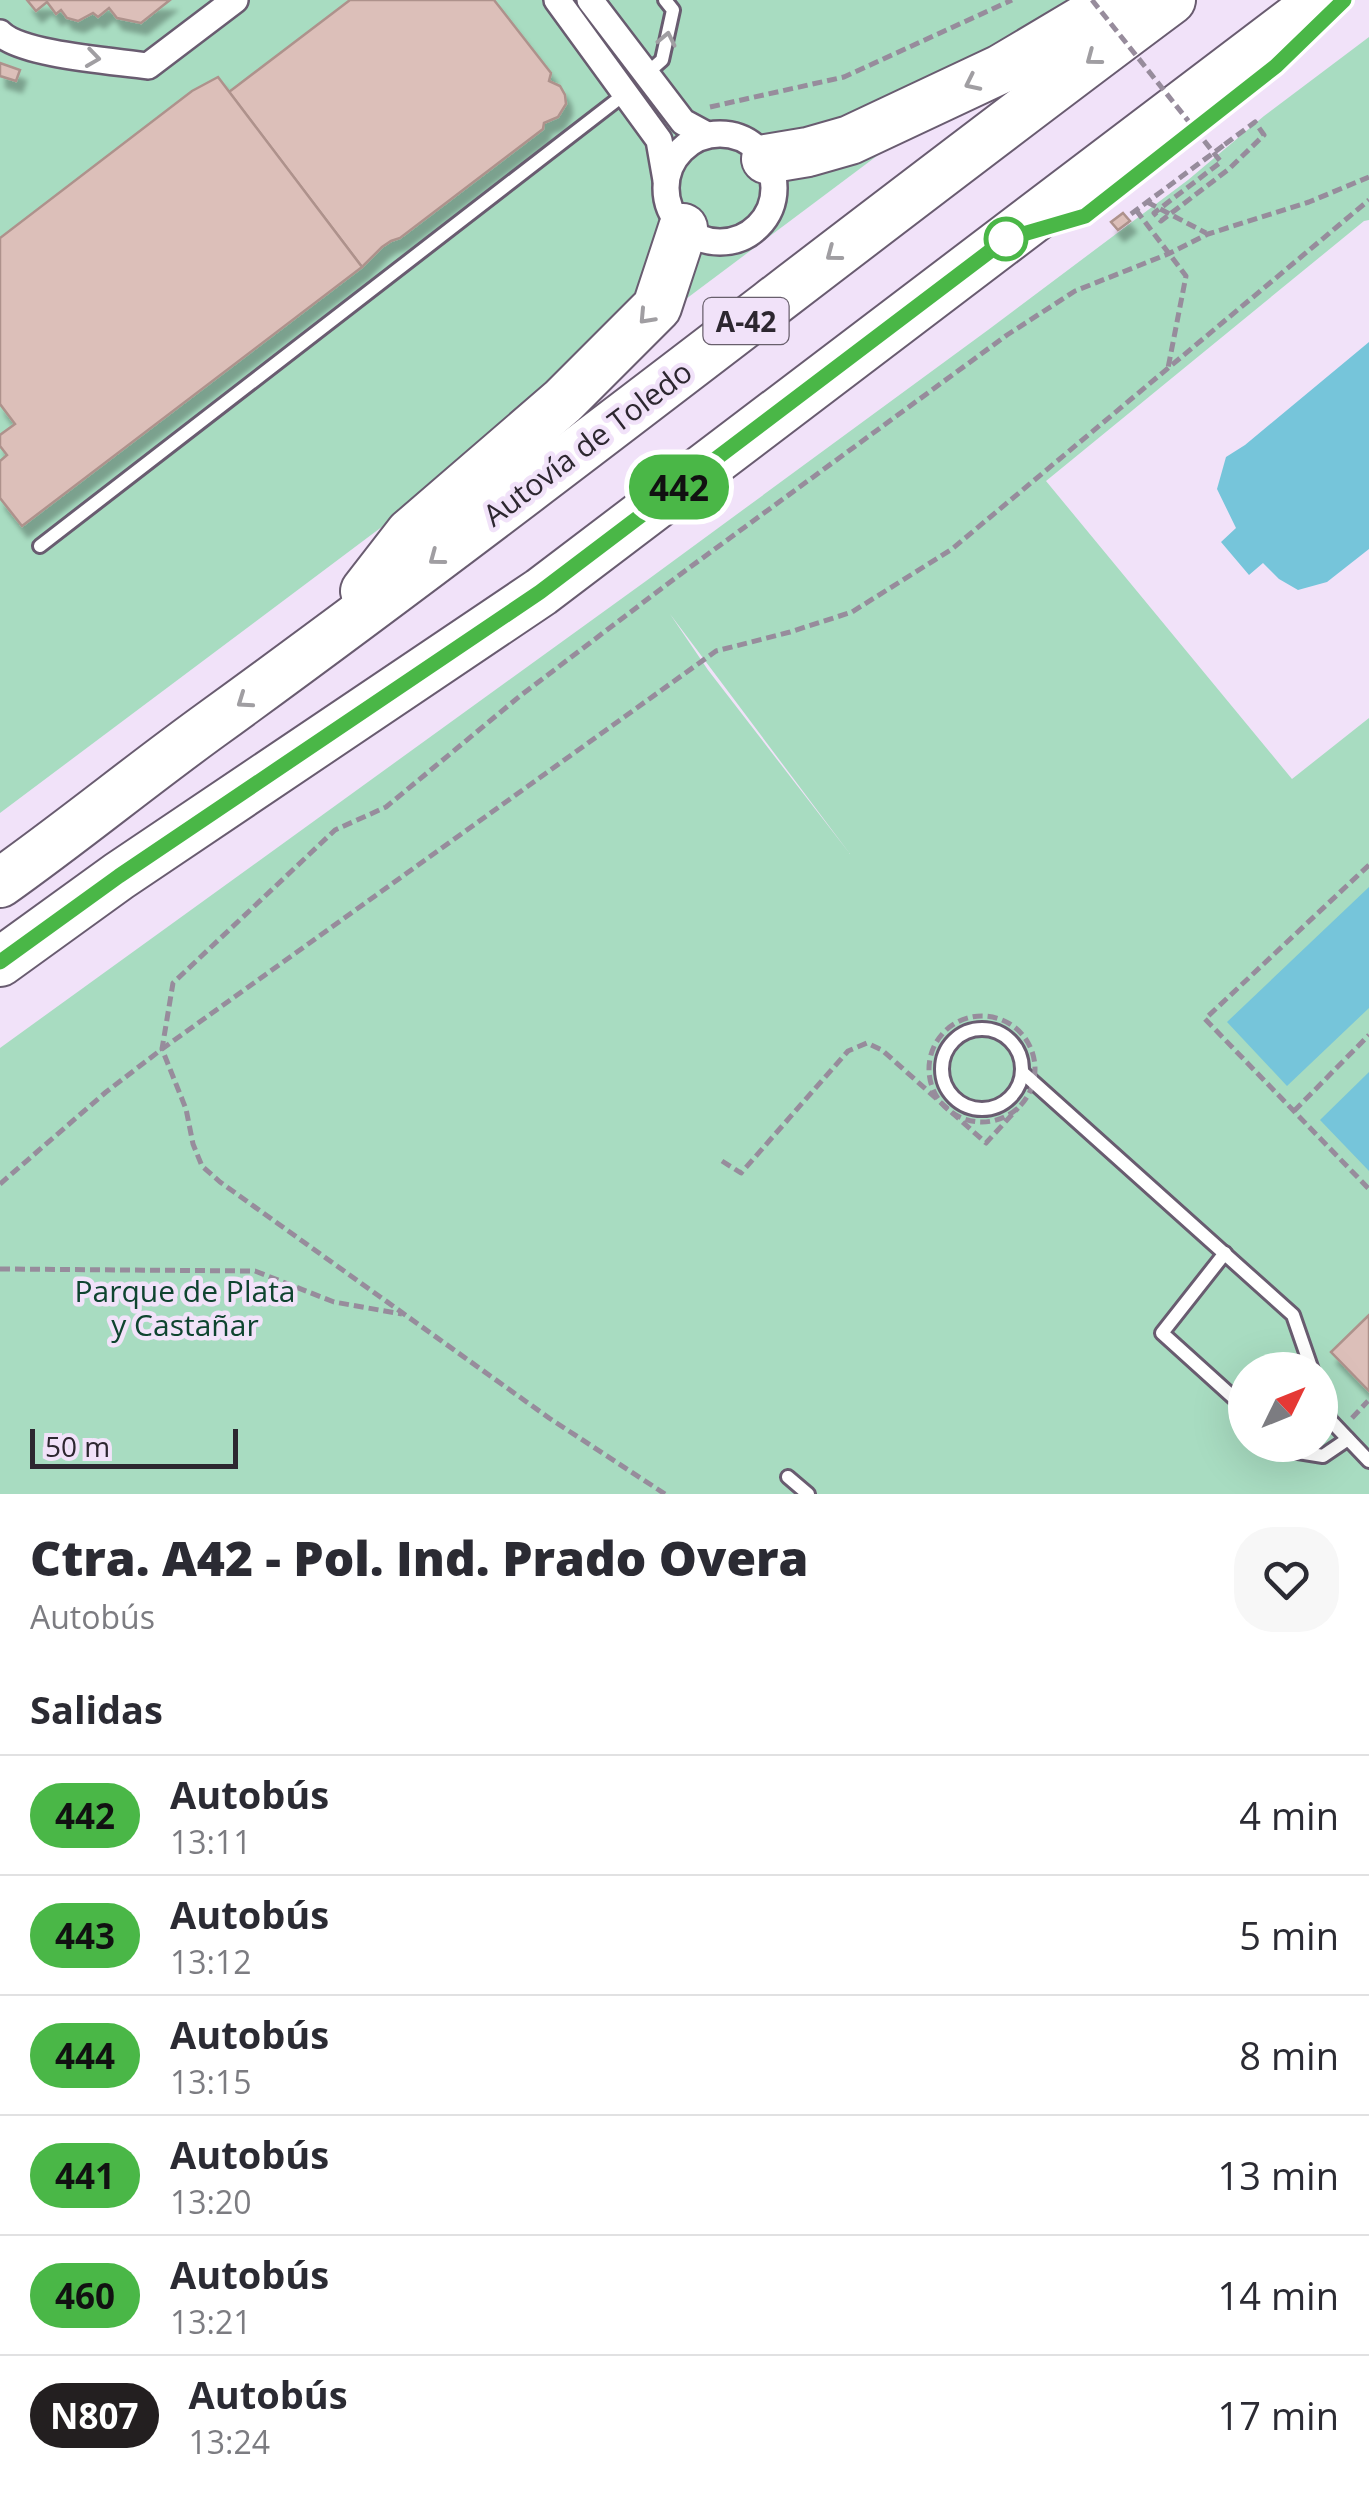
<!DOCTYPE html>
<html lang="es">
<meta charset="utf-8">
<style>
body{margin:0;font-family:"Open Sans",sans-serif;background:#f7f7f7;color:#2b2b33;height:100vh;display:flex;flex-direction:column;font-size:38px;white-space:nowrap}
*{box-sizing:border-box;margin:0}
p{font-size:32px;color:#7c7c81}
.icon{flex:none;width:55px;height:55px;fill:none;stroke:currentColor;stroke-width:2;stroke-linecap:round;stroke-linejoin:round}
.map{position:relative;height:1494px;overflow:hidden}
.sheet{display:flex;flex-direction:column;background:#fff;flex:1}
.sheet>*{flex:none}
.badge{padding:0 20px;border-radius:32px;font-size:35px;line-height:65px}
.needle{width:65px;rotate:47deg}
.tools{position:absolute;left:1228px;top:1352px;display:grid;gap:20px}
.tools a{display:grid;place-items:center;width:110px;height:110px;border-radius:50%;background:#fff;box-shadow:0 10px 40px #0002;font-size:50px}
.scale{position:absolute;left:30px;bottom:25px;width:208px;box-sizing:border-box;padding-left:10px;border:5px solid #2d2730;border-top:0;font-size:28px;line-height:35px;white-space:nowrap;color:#2d2730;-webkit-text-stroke:8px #f1e2f9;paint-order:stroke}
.map>.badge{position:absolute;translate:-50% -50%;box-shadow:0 0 0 5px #fff}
h2{padding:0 30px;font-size:38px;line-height:90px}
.round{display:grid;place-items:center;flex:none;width:105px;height:105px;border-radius:40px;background:#f7f7f7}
.overview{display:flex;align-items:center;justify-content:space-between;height:170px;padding:0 30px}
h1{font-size:48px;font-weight:800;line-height:75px}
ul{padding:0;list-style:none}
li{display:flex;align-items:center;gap:30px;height:120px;padding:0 30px;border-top:2px solid #e1e1e2}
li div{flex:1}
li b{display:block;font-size:38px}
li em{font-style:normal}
li .badge{min-width:110px;font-weight:700;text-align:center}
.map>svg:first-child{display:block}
</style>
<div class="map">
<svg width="1369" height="1494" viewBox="0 0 1369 1494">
<defs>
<filter id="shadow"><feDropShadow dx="6" dy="11" stdDeviation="2.5" flood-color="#0004"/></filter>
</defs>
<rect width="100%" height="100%" fill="#f1e2f9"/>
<!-- green -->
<g fill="#a8dcc1" fill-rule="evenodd">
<polygon points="0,0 1085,0 0,813"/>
<path d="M1369,37V220L1364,221L1046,481L1292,779L1369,718V1494H0V1048L646,581L988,330L1188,180L1264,116ZM670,614L850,854L708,670ZM1245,1370H1320V1445H1245Z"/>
</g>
<!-- water -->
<g fill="#76c5da">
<polygon points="1369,342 1369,549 1327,582 1298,590 1279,579 1263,563 1249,575 1221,542 1236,528 1217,489 1226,457 1245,445"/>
<polygon points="1369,887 1369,1008 1287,1086 1227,1022"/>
<polygon points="1369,1072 1369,1171 1320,1120"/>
</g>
<!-- building -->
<g fill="#dcbfb9" stroke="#ae928c" stroke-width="2.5" filter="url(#shadow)">
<polygon points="27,0 170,0 141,23 117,18 109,8 98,17 93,13 78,21 67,18 61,10 56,14 47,2 36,11"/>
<polygon points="350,0 494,0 551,73 549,81 560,86 565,95 566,104 558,117 544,123 543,129 400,238 391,241 382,247 362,267 229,92"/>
<polygon points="0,63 20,70 16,81 0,76"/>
<polygon points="218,77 362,267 22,526 0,498 0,461 7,455 0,446 0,435 15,424 0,404 0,238 192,91"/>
<polygon points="1123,213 1130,221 1118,230 1111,222"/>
<polygon points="1369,1315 1369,1391 1331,1352"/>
</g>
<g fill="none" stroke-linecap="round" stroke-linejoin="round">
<!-- service casing -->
<g stroke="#695c70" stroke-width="18">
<g id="service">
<polyline points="646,74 662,60 673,10 665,0"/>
<polyline points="1057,224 1085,216 1276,66 1296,47"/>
<polyline points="40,546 626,93"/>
<circle cx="982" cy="1069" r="40"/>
<polyline points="1022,1072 1293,1315 1312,1370"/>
<polyline points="1225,1253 1162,1333 1245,1408"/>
<polyline points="1320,1392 1330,1420 1369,1461"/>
<polyline points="1286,1445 1292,1451 1323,1456 1348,1439"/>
<polyline points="788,1477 808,1494"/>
</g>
</g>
<!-- minor casing -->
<g stroke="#695c70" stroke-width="30">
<g id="minor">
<polyline points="557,0 659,140 666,180"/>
<polyline points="590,0 683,122 707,135"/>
<path d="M0,33C22,55 115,61 148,66L235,0"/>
<circle cx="720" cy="188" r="54"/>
</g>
</g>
<!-- motorway casing -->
<g stroke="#695c70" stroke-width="52">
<g id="motorway">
<polyline points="766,159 808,152 850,140 1001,69 1117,0"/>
<polyline points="365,591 410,533 563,401 657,307 683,228"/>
<path d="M0,883C72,832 140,776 212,724C536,489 850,239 1171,0"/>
<polyline points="0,962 119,876 541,592 1321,0"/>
</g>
</g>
<!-- path -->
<g stroke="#978c9c" stroke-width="5" stroke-dasharray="10 5" stroke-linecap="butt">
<polyline points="710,107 844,77 1012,0"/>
<polyline points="1147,202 1206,233"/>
<polyline points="1136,210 1186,276 1168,368"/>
<polyline points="1131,214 1224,145"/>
<polyline points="1369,865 1205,1019 1369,1189"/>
<circle cx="982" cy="1069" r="53"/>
<polyline points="1294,1111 1369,1035"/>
<polyline points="722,1161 741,1173 848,1051 867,1043 882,1050 986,1143 1018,1108"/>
<polyline points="0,1184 106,1092 162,1049 716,651 790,632 852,612 952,549 1369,200"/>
<polyline points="0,1269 255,1271 334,1302 402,1314"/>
<polyline points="1352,1418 1368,1401"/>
<polyline points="665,1494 549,1418 220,1182 202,1166 193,1144 186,1109 162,1049 173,983 335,830 386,807 520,696 678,576 1007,335 1075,291 1168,254 1208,234 1309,202 1369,177"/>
</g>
<!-- service -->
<use href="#service" stroke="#fff" stroke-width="12"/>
<!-- minor -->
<use href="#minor" stroke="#fff" stroke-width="25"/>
<!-- motorway -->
<use href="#motorway" stroke="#fff" stroke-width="48"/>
<!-- path-bridge -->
<polyline stroke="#978c9c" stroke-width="5" stroke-dasharray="10 5" stroke-linecap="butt" points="1092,0 1221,162 1154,213 1161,221 1229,169 1264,135 1255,122 1224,145"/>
</g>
<!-- one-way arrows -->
<defs><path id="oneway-chevron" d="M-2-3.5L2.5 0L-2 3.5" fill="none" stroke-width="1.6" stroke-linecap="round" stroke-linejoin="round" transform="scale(2.5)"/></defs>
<g stroke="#a09ea2">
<use href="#oneway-chevron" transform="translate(667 39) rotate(-78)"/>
<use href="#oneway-chevron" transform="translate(93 58) rotate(8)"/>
<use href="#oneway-chevron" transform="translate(1093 58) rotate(143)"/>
<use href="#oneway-chevron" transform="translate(972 83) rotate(154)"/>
<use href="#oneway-chevron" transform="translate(833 254) rotate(143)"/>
<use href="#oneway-chevron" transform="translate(646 317) rotate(133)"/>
<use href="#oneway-chevron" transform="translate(436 558) rotate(143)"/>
<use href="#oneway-chevron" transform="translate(244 701) rotate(145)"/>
</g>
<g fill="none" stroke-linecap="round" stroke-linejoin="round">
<!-- line casing -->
<g stroke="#fff" stroke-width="22">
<polyline id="line" points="0,962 119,876 540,592 1006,239 1085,216 1276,66 1344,0"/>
</g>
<!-- line -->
<use href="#line" stroke="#4ab747" stroke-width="15"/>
</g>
<!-- markers -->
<circle fill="#fff" stroke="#4ab747" stroke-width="5" cx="1006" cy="239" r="20"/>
<g text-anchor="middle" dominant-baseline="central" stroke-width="9" stroke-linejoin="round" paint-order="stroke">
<!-- shield labels -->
<rect fill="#f1e2f9" stroke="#685f6c" stroke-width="2.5" x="703.5" y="298" width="85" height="46" rx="8"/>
<g font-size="28" font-weight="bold" fill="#2d2730">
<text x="746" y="321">A-42</text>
</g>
<!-- street labels -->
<g font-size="30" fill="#2d2730" stroke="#f1e2f9">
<text transform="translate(587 443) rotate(-37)">Autovía de Toledo</text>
</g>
<!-- park labels -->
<g font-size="30" fill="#0e442f" stroke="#f1e2f9">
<text x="185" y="1290">Parque de Plata<tspan x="185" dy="34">y Castañar</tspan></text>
</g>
</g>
</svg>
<div class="tools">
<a><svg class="needle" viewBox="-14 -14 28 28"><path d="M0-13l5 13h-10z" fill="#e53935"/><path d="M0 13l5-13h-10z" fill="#7c7c81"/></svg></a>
</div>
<div class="scale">50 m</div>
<b class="badge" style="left:679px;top:487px;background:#4ab747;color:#111">442</b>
</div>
<section class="sheet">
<div class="overview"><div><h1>Ctra. A42 - Pol. Ind. Prado Overa</h1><p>Autobús</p></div><a class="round"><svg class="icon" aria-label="heart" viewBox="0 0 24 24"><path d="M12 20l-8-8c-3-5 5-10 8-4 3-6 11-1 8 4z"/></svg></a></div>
<h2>Salidas</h2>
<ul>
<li><span class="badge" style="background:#4ab747;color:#111">442</span><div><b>Autobús</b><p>13:11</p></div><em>4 min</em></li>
<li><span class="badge" style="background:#4ab747;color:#111">443</span><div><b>Autobús</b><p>13:12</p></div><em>5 min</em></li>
<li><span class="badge" style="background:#4ab747;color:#111">444</span><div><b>Autobús</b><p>13:15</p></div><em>8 min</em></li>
<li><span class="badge" style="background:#4ab747;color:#111">441</span><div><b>Autobús</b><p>13:20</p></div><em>13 min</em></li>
<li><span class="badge" style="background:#4ab747;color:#111">460</span><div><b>Autobús</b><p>13:21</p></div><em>14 min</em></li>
<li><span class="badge" style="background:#231f20;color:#fff">N807</span><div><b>Autobús</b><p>13:24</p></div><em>17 min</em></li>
</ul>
</section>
